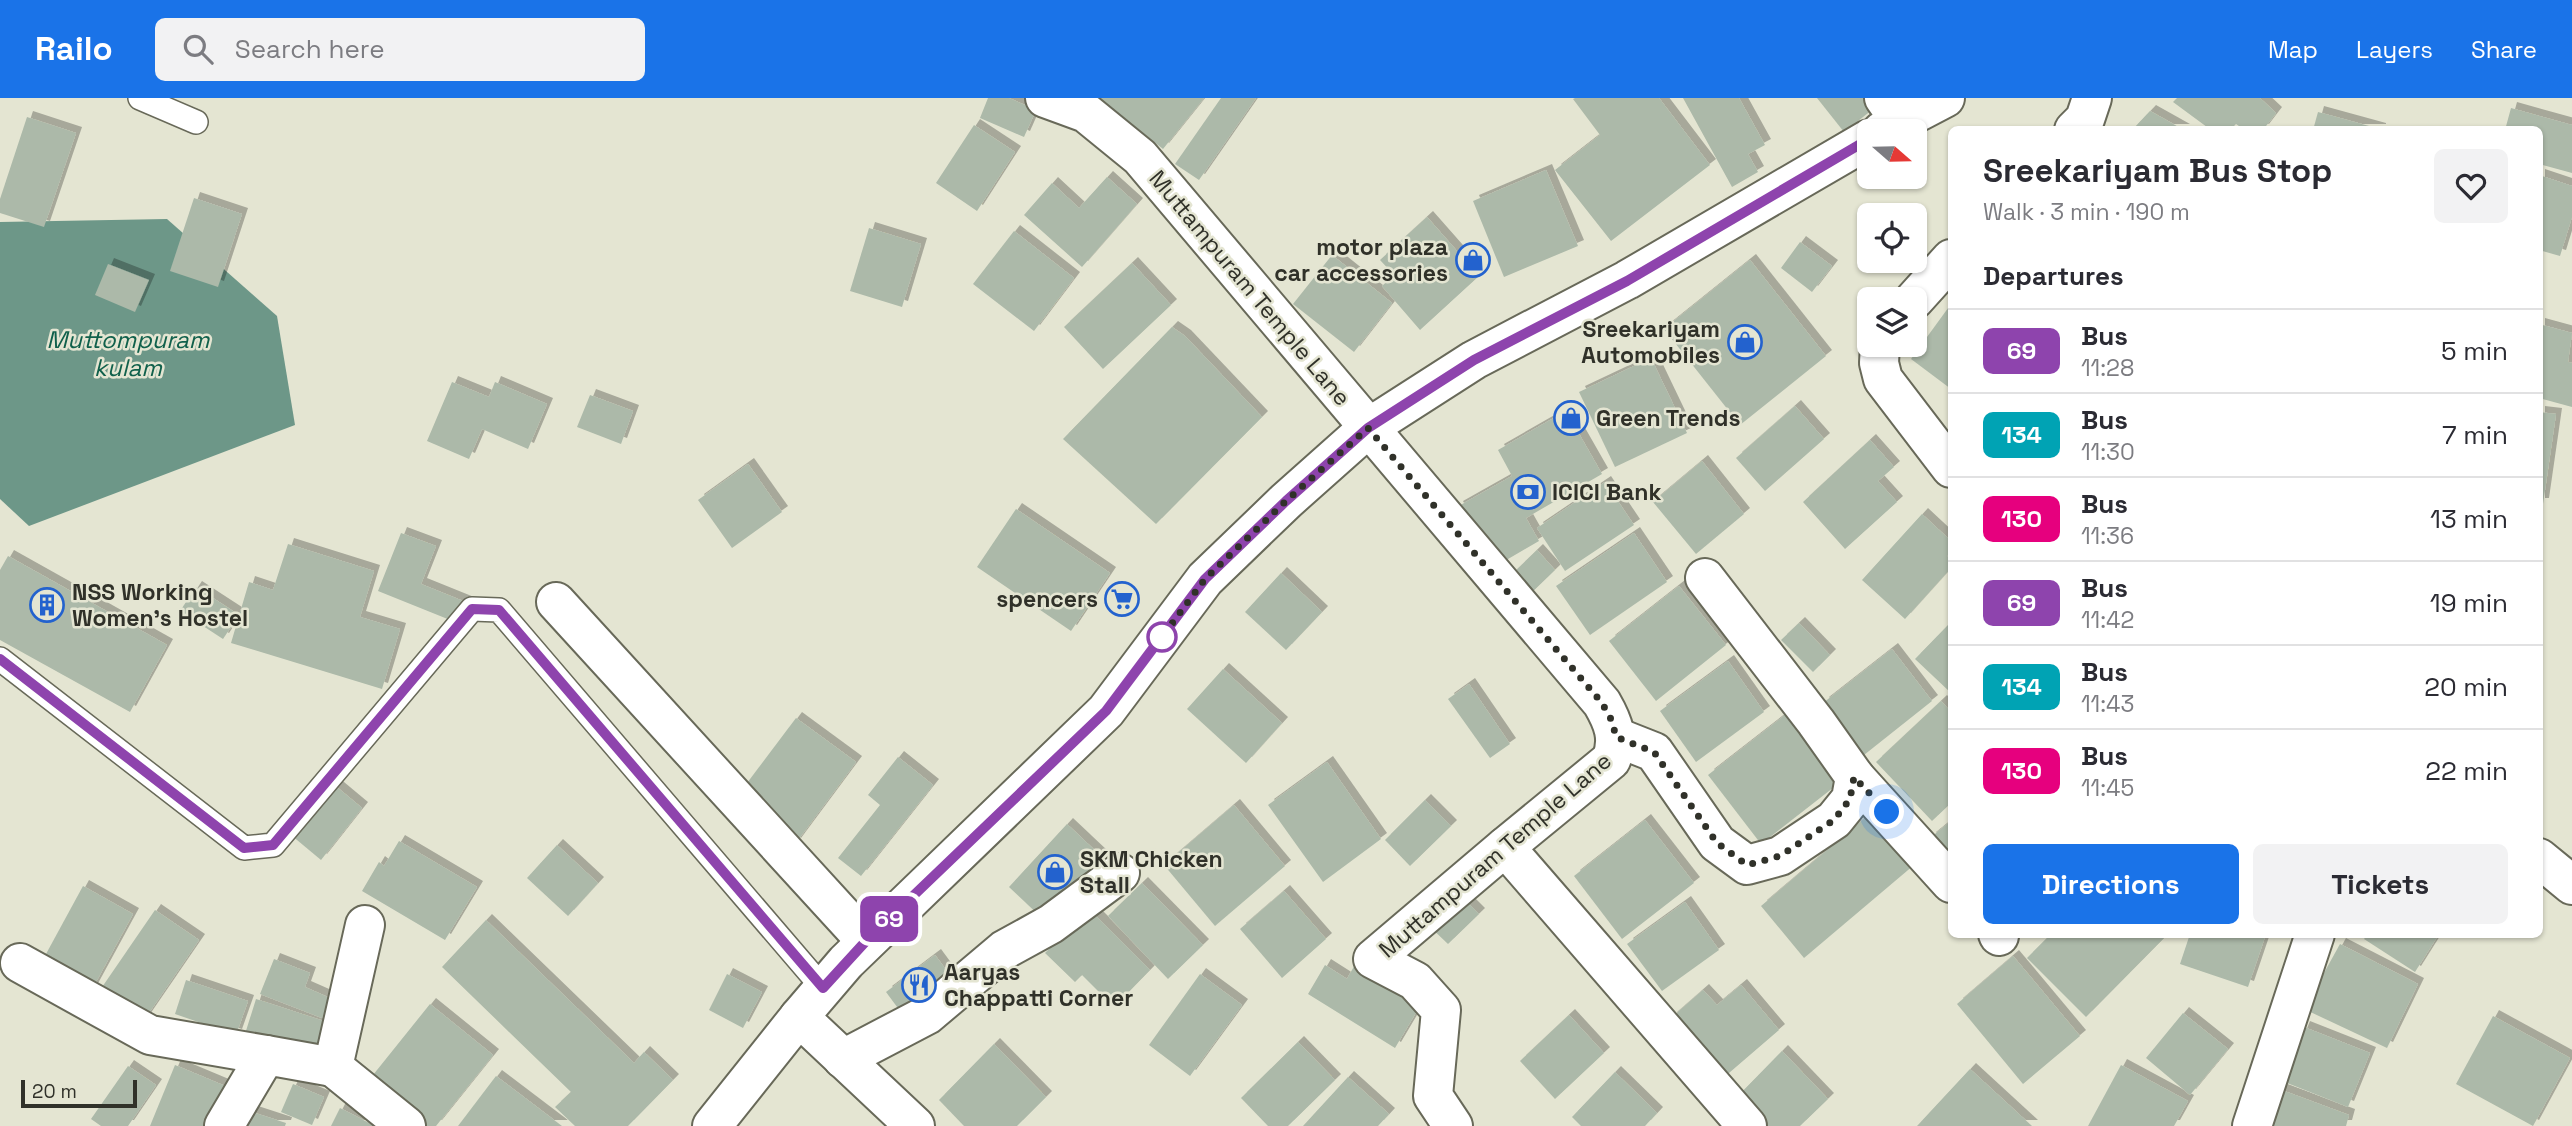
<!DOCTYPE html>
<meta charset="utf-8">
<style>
body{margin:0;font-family:"Space Grotesk",sans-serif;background:#f2f2f3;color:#2b2b33;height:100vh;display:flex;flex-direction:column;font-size:26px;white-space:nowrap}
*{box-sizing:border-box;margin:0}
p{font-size:23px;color:#7c7c81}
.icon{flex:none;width:38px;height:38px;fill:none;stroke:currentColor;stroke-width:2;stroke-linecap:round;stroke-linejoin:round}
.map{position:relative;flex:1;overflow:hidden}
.side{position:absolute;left:1948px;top:28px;width:595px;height:812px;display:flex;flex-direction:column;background:#fff;border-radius:10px;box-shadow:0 2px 5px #0004}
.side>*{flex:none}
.badge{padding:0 14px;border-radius:10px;font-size:24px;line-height:46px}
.needle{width:46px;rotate:110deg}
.controls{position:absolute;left:1857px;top:21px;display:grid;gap:14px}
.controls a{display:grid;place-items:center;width:70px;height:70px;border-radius:10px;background:#fff;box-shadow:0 2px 5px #0004;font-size:35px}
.scale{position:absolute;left:21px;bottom:18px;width:116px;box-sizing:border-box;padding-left:7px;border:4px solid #303129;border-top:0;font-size:19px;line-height:24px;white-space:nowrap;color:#303129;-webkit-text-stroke:5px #e4e5d2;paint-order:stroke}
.you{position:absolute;width:35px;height:35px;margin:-18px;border:5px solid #fff;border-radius:50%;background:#1a73e8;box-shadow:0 0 0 10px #1a73e833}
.map>.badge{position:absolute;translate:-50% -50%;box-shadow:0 0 0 4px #fff}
h2{padding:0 35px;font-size:26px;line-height:63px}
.round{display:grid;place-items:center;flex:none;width:74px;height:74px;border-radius:10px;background:#f2f2f3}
.overview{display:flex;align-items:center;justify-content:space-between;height:119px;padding:0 35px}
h1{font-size:33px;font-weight:600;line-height:52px}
.primary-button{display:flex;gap:14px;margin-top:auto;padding:14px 35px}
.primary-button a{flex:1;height:80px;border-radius:10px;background:#1a73e8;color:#fff;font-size:28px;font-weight:600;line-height:80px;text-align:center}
.primary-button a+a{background:#f2f2f3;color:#2b2b33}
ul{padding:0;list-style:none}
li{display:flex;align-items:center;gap:21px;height:84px;padding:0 35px;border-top:2px solid #e1e1e2}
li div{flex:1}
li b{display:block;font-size:26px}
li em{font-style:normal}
li .badge{min-width:77px;font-weight:700;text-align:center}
header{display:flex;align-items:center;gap:42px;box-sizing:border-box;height:98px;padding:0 35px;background:#1a73e8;color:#fff}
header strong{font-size:33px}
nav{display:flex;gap:38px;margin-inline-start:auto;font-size:24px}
.search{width:490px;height:63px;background:#f2f2f3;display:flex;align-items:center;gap:18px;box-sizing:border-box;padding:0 24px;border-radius:10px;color:#7c7c81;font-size:26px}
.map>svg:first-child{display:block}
</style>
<header>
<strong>Railo</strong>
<div class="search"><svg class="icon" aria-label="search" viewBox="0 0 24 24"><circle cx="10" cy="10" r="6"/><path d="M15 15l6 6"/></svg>Search here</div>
<nav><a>Map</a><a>Layers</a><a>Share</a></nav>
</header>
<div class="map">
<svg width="2572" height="1028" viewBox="0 0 2572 1028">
<defs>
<filter id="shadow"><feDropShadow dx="6" dy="-6" stdDeviation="0" flood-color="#0004"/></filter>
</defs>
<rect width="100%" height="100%" fill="#e4e5d2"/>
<!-- water -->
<polygon fill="#6d9788" points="167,121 277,218 295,327 29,428 0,401 0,124"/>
<!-- building -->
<g fill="#acb9a9" filter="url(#shadow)">
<polygon points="988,0 1009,0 1036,12 1024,39 980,20"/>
<polygon points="1099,0 1204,0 1163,51"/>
<polygon points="1221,0 1256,0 1199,82 1175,66"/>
<polygon points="1575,0 1659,0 1710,67 1611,143 1555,72 1600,37 1573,1"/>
<polygon points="1683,0 1739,0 1765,47 1748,56 1758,74 1732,89"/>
<polygon points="1817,0 1871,0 1877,8 1844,34"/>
<polygon points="2177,0 2260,0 2276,15 2263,32 2245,32 2236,26 2230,32 2211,32 2173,4"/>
<polygon points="2511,10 2572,27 2572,75 2539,66 2539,32 2505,32"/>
<polygon points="2150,13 2184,32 2132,32"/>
<polygon points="2318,14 2380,31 2380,32 2313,32"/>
<polygon points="27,19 76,35 44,129 0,115 0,101"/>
<polygon points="974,27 1015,54 977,113 936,85"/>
<polygon points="1546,72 1578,148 1504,179 1473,103"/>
<polygon points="2539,77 2572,88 2572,119 2560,158 2539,152"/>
<polygon points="1107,79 1137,106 1082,169 1024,117 1052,85 1079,110"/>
<polygon points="194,100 242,116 218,189 170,173"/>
<polygon points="1427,119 1479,178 1420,232 1382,188 1394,177 1380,162"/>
<polygon points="869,130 921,146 902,209 850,193"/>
<polygon points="1014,133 1074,180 1034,233 973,186"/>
<polygon points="1800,144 1832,168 1812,194 1781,170"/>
<polygon points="1332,157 1392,205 1354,254 1293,206"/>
<polygon points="1750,162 1826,258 1740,327 1664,231"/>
<polygon points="1132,165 1171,207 1103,271 1064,229"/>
<polygon points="108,166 149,182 135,214 95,197"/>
<polygon points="1951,206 1951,291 1911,261"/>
<polygon points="2539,226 2572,235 2568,264 2572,265 2572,309 2539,300"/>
<polygon points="1172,229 1185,238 1262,319 1156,426 1063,341"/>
<polygon points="1651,260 1687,335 1615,369 1579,294"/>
<polygon points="452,284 489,299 495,284 547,306 528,351 482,331 469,361 427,343"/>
<polygon points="590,297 633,313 621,346 577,329"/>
<polygon points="1795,308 1824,341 1765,393 1736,360"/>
<polygon points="1566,313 1602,376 1526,420 1539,443 1491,471 1457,409 1512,378 1498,352"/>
<polygon points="2539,314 2556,316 2543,406 2539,406"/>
<polygon points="1870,342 1894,369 1878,383 1897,404 1845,451 1803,404"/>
<polygon points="1702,363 1744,416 1696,456 1653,404"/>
<polygon points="748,366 782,414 732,450 698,402"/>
<polygon points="1605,384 1634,427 1565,473 1537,430"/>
<polygon points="1016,411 1110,475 1071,533 977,469"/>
<polygon points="1922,416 1951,443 1951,453 1947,458 1951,462 1951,470 1905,521 1862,482"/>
<polygon points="401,435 436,448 421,486 473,507 465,528 378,493"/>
<polygon points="1634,435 1667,484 1590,537 1556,488"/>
<polygon points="288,446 374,473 360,519 400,531 382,591 231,545 249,484 273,492"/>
<polygon points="1537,452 1555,472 1526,500 1507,481"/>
<polygon points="8,458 167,547 130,614 0,542 0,472"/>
<polygon points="1281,475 1322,514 1286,552 1245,514"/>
<polygon points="1679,488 1726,547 1656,603 1609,543"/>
<polygon points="196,489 239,517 223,541 180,513"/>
<polygon points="1951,524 1951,595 1915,561"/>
<polygon points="1799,525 1830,557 1813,574 1781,542"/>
<polygon points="1892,551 1932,603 1864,657 1823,605"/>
<polygon points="1728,563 1764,614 1696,664 1660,613"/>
<polygon points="1223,571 1282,625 1246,665 1187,611"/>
<polygon points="1469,586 1510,646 1490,660 1448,601"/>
<polygon points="1941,603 1951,614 1951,705 1932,723 1876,664"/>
<polygon points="1785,617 1838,686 1761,746 1708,677"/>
<polygon points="796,620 856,664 795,746 735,701"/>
<polygon points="898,659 933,687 861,778 838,760 880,707 868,697"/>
<polygon points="1327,664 1381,741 1323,784 1268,707"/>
<polygon points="326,680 362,710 321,762 285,732"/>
<polygon points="1425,702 1451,728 1410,768 1385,742"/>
<polygon points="1234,707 1285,768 1215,828 1164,767"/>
<polygon points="1871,715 1914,767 1804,860 1761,808"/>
<polygon points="1645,722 1694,785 1622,841 1574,778"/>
<polygon points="1951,723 1951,767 1930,740"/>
<polygon points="1067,726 1102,759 1044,822 1009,789"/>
<polygon points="399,743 477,789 445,842 362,793 379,764 384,768"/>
<polygon points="557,747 598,785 568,818 527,780"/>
<polygon points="1142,785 1203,847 1168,881 1108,818"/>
<polygon points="83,788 133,816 90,895 40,867"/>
<polygon points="1284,793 1326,841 1282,880 1240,831"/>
<polygon points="1458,795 1479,816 1448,846 1427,826"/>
<polygon points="1685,804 1719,852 1662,893 1627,846"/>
<polygon points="1089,811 1150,872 1114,909 1082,877 1075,884 1045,855"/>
<polygon points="155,812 199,842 142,925 98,895"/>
<polygon points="486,822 634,965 644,954 673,982 628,1028 575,1028 555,1009 571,994 442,869"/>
<polygon points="2051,836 2168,836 2086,919 2027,860"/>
<polygon points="2190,836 2266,836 2248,889 2180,866"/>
<polygon points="2368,836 2439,836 2415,874 2364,841"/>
<polygon points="2340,846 2418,886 2387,950 2304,911"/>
<polygon points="935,857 952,880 903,917 886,894"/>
<polygon points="2013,858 2080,938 2023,986 1957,906"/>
<polygon points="274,861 310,875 305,889 330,900 322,920 260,896"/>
<polygon points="1358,861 1424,901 1395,950 1308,896 1325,867 1347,881"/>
<polygon points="727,876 762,894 743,930 709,912"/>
<polygon points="1200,876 1242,907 1190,978 1149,947"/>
<polygon points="186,882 248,903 236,937 175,916"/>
<polygon points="1741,887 1779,932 1722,981 1671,920 1703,892 1717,907"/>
<polygon points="256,901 336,927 324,964 245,936"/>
<polygon points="430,906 493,957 436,1028 425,1028 369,982"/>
<polygon points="2183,915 2228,951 2190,997 2146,960"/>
<polygon points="1569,917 1604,955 1555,1001 1520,963"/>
<polygon points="2493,918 2570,960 2533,1028 2456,986"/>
<polygon points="2304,929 2370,955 2348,1009 2282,983"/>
<polygon points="1298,944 1335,982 1288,1028 1268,1028 1241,1000"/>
<polygon points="994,946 1046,999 1017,1028 964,1028 939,1002"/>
<polygon points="1782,953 1828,1001 1800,1028 1764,1028 1738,998"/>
<polygon points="175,967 230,990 214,1028 150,1028"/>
<polygon points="2121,967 2188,1003 2174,1028 2088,1028"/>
<polygon points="128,968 156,987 128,1028 101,1028 91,1021"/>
<polygon points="1970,971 2032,1028 1917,1028"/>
<polygon points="1615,974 1657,1015 1645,1028 1581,1028 1572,1019"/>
<polygon points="496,978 562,1028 458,1028"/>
<polygon points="1348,979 1389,1016 1378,1028 1303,1028"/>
<polygon points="293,986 324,999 312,1027 281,1014"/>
<polygon points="2276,990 2349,1017 2346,1028 2261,1028"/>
<polygon points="340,1010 375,1028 331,1028"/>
<polygon points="249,1013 286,1025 285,1028 243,1028"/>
</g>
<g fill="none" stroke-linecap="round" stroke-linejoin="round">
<!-- lane casing -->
<g stroke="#686959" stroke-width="26">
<g id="lane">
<polyline points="140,0 196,24"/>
<polyline points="0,561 244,750 273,747 472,511 499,512 823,890"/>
</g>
</g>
<!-- street casing -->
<g stroke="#686959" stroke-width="42">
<g id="street">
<path d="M1045,0L1086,15L1140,59L1602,605C1613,624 1620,641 1611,662L1505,749L1373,861L1415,883L1441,912L1433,998L1453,1028"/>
<polyline points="1884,0 1900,23"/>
<polyline points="2074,32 2085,21 2092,0"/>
<polyline points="1914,202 1951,161"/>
<polyline points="1880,247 1879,265 1883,281 1951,370"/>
<polyline points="556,504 866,843"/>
<polyline points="1616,639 1654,654 1717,745 1747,767 1780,758 1834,722 1851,701 1855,679 1816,624 1705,480"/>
<polyline points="1855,679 1951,785"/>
<polyline points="1505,749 1747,1028"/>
<polyline points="2539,760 2572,787"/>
<polyline points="365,827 333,969 406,1028"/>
<polyline points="1998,836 1999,838"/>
<polyline points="20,865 150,937 266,957"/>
<polyline points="799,919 915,1028"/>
<polyline points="843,961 927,917 1004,852 1051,826 1120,775"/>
<polyline points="224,1028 266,957 333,969"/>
<polyline points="2252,1028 2315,836"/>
</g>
</g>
<!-- primary casing -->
<g stroke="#686959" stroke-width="42">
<g id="primary">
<polyline points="1882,33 1945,0"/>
<polyline points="712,1028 799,919 846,864 1106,613 1205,481 1286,403 1368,330 1474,262 1627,182 1869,41"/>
</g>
</g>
<!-- lane -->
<use href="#lane" stroke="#fff" stroke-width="23"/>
<!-- street -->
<use href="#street" stroke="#fff" stroke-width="38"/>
<!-- primary -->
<use href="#primary" stroke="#fff" stroke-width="38"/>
</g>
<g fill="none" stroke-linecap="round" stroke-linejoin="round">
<!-- line casing -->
<g stroke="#fff" stroke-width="16">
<polyline id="line" points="0,561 244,750 273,747 472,511 499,512 823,890 866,843 1106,613 1205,481 1286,403 1368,330 1474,262 1627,183 1869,41"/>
</g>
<!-- line -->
<use href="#line" stroke="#8e44ad" stroke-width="10"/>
<!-- walk -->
<polyline stroke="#303129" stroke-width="7" stroke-dasharray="0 12.6" points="1162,539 1156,547 1205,481 1286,403 1368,330 1602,605 1612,623 1616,639 1654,654 1717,745 1747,767 1780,758 1834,722 1850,701 1854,679 1887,714"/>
</g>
<!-- icons -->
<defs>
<g id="shop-ring" transform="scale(1.75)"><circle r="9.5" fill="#e4e5d2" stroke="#2362ce" stroke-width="1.5"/><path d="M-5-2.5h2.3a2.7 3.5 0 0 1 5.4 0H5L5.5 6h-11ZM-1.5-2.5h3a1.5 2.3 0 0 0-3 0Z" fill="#2362ce"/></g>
<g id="bank-ring" transform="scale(1.75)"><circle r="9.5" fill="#e4e5d2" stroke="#2362ce" stroke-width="1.5"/><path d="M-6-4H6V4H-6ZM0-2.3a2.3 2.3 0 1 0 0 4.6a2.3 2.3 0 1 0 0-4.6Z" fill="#2362ce"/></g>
<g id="supermarket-ring" transform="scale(1.75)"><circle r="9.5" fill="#e4e5d2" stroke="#2362ce" stroke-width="1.5"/><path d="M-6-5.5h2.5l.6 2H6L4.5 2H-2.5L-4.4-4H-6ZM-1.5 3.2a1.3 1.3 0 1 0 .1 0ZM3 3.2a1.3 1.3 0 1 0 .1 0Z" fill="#2362ce"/></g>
<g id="building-ring" transform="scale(1.75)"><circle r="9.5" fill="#e4e5d2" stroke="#2362ce" stroke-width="1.5"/><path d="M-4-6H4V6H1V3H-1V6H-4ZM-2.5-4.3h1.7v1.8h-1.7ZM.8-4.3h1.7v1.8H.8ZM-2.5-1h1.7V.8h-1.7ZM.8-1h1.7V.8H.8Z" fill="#2362ce"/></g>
<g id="restaurant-ring" transform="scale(1.75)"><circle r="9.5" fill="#e4e5d2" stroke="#2362ce" stroke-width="1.5"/><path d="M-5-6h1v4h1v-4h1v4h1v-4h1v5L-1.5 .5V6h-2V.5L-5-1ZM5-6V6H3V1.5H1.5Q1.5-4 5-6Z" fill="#2362ce"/></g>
</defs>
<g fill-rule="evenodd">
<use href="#shop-ring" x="1473" y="162"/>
<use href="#shop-ring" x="1745" y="244"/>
<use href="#shop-ring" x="1571" y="320"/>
<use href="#bank-ring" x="1528" y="394"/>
<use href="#supermarket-ring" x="1122" y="501"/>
<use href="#building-ring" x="47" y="507"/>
<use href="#shop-ring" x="1055" y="774"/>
<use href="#restaurant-ring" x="919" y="887"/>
</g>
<!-- markers -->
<circle fill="#fff" stroke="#8e44ad" stroke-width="3.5" cx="1162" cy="539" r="14"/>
<g text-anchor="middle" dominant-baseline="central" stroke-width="5" stroke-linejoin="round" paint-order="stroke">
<!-- poi labels -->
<g font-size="23" font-weight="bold" fill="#303129" stroke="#e4e5d2" text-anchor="start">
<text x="1448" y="149" text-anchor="end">motor plaza<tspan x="1448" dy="26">car accessories</tspan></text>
<text x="1720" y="231" text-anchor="end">Sreekariyam<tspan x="1720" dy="26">Automobiles</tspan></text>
<text x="1596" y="320">Green Trends</text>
<text x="1552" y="394">ICICI Bank</text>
<text x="72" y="494">NSS Working<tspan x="72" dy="26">Women's Hostel</tspan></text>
<text x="1098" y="501" text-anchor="end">spencers</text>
<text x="1080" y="761">SKM Chicken<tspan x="1080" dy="26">Stall</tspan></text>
<text x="944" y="874">Aaryas<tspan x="944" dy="26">Chappatti Corner</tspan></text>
</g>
<!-- street labels -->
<g font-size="23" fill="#303129" stroke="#e4e5d2">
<text transform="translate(1250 190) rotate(50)">Muttampuram Temple Lane</text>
<text transform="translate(1495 757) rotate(-41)">Muttampuram Temple Lane</text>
</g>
<!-- water labels -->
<g font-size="24" font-style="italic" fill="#10604b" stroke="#e4e5d2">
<text x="128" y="241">Muttompuram<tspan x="128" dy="28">kulam</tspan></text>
</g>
</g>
</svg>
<div class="controls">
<a><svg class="needle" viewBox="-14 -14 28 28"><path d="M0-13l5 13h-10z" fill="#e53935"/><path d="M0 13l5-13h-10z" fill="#7c7c81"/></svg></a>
<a><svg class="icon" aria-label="locate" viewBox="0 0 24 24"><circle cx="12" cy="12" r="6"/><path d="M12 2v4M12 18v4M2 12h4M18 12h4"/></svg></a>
<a><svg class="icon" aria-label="layers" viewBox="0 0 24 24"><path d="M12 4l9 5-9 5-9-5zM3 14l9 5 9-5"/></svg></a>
</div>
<div class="scale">20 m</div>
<div class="you" style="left:1887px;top:714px"></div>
<b class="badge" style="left:889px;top:821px;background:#8e44ad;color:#fff">69</b>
<section class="side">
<div class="overview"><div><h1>Sreekariyam Bus Stop</h1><p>Walk · 3 min · 190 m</p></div><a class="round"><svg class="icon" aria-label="heart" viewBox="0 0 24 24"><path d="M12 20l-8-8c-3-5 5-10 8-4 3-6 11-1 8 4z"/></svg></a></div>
<h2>Departures</h2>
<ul>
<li><span class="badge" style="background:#8e44ad;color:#fff">69</span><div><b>Bus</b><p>11:28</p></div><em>5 min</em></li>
<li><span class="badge" style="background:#00a3b4;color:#fff">134</span><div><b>Bus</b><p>11:30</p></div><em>7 min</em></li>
<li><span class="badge" style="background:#e6007e;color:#fff">130</span><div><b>Bus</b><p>11:36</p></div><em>13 min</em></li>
<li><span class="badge" style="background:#8e44ad;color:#fff">69</span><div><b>Bus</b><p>11:42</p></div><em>19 min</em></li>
<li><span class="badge" style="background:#00a3b4;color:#fff">134</span><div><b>Bus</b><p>11:43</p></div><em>20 min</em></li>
<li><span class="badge" style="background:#e6007e;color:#fff">130</span><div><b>Bus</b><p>11:45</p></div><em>22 min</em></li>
</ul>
<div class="primary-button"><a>Directions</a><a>Tickets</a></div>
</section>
</div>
